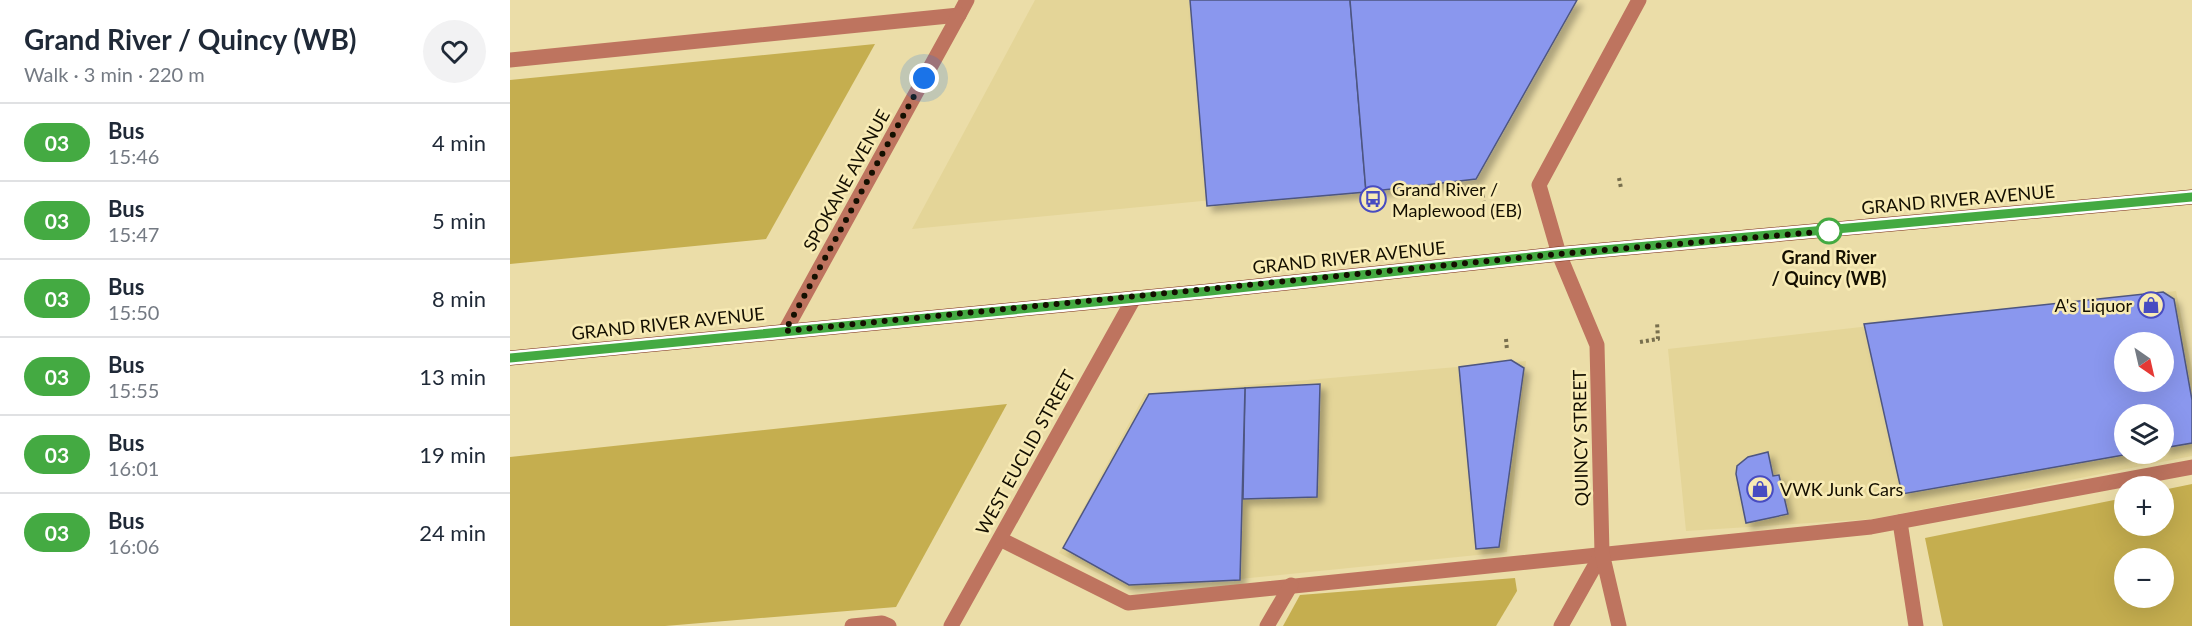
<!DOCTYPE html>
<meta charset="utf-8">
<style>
body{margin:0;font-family:Lato,sans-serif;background:#f2f2f3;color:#1f2937;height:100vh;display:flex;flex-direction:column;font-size:22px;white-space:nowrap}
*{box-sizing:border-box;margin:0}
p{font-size:20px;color:#747a83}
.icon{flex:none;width:33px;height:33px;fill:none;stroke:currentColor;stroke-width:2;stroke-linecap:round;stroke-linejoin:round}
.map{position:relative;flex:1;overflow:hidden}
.panel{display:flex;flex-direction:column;background:#fff;width:510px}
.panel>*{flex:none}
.badge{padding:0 12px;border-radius:20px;font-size:21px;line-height:39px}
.needle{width:39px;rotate:146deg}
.controls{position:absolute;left:1604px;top:332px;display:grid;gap:12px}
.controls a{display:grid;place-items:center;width:60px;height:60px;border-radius:50%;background:#fff;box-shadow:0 6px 24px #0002;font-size:30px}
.you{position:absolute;width:30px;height:30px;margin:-15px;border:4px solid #fff;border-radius:50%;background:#1a73e8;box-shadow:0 0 0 9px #1a73e833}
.map>.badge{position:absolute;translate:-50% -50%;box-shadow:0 0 0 3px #fff}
.round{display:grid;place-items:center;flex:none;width:63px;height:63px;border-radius:32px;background:#f2f2f3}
.overview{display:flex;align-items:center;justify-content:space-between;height:102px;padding:0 24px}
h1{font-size:28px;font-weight:700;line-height:45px}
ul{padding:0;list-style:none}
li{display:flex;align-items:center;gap:18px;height:78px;padding:0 24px;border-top:2px solid #e0e1e3}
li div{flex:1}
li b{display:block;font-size:22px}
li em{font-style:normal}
li .badge{min-width:66px;font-weight:700;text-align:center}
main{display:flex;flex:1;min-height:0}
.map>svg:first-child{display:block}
</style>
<main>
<section class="panel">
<div class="overview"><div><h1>Grand River / Quincy (WB)</h1><p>Walk · 3 min · 220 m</p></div><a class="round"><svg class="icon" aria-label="heart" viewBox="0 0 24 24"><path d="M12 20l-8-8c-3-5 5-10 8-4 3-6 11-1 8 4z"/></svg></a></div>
<ul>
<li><span class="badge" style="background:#44aa42;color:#fff">03</span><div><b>Bus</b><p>15:46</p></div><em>4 min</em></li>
<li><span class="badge" style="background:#44aa42;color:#fff">03</span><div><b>Bus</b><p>15:47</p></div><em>5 min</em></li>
<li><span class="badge" style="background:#44aa42;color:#fff">03</span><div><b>Bus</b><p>15:50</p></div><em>8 min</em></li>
<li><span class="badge" style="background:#44aa42;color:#fff">03</span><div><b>Bus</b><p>15:55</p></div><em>13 min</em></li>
<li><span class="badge" style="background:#44aa42;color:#fff">03</span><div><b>Bus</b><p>16:01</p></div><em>19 min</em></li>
<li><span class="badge" style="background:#44aa42;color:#fff">03</span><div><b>Bus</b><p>16:06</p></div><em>24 min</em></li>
</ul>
</section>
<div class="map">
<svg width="1682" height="626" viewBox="0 0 1682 626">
<defs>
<filter id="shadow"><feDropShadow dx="5.5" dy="5.5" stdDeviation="3" flood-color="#0004"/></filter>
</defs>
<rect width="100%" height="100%" fill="#ebdda8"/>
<!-- built -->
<g fill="#e4d598" fill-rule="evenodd">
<polygon points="525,0 1057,0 963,175 402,229"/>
<path d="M1666,291L1682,369V456L1363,519L1176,531L1158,349ZM1614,342H1653V381H1614ZM1614,414H1653V453H1614Z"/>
<polygon points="1016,361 997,552 620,590 549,553 635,394"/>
</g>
<!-- green -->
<g fill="#c5ae4f" fill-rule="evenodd">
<polygon points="365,44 256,239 0,264 0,80"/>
<polygon points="497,404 386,607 155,626 0,626 0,457"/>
<path d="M1682,484V626H1433L1415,538L1614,498V525H1653V490ZM1614,558H1653V597H1614Z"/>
<polygon points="1005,578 1007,591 986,626 773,626 790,595"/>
</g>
<!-- building -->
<g fill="#8a97ee" stroke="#4e5681" stroke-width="1.5" fill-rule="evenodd" filter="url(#shadow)">
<polygon points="680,0 840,0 856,192 697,206"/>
<polygon points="840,0 1067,0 966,179 856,192"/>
<path d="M1653,292L1664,299L1682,400V443L1653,448V414H1614V453H1625L1392,494L1354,324ZM1614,342H1653V381H1614Z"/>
<polygon points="1001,360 1014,368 989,547 966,549 949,367"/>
<polygon points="810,384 807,497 733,499 735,388"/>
<polygon points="735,388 730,580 619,585 553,548 639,394"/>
<polygon points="1258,452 1263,476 1269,475 1278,514 1236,523 1226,474 1227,466 1238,457"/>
</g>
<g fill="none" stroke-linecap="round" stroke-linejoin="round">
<!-- path -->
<g stroke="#786f4e" stroke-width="4" stroke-dasharray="3 3" stroke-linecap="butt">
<polyline points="1109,178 1111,188"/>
<polyline points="971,189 974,201"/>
<polyline points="996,339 997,350"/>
<polyline points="1130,342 1148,339 1147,322"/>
</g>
<!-- service -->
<g stroke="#be745f" stroke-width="15">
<polyline points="0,60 449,15 457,0"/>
<polyline points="1390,522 1406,626"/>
<polyline points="490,539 618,603 1361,527 1682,467"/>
<polyline points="342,626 372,623 379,626"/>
<polyline points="757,626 781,585"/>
</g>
<!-- minor -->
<g stroke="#be745f" stroke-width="15">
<polyline points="275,331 449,15"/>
<polyline points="441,626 624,298"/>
<polyline points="1051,626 1092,553"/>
<polyline points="1109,626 1092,553 1087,345 1049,254 1029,185 1129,0"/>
</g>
<!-- primary -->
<polyline stroke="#782b16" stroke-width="15" points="0,358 700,291 1049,254 1682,197"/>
</g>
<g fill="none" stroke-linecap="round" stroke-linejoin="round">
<!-- line casing -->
<g stroke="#fff" stroke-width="14">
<polyline id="line" points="0,358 700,291 1049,254 1682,197"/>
</g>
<!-- line -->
<use href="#line" stroke="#44aa42" stroke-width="9"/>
<!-- walk -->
<polyline stroke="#140f00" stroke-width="6" stroke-dasharray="0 10.8" points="414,78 275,331 1049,254 1319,231"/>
</g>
<!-- icons -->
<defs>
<g id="bus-ring" transform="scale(1.35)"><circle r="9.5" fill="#f8ebb5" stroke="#484cc1" stroke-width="1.5"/><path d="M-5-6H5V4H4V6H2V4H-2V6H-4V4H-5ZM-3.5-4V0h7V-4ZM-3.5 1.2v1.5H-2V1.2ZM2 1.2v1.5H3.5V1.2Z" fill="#484cc1"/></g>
<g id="shop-ring" transform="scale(1.35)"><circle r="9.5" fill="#f8ebb5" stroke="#484cc1" stroke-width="1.5"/><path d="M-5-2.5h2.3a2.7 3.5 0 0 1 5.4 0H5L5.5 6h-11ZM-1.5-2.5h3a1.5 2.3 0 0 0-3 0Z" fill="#484cc1"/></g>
</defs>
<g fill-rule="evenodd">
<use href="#bus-ring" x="863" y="199"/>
<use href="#shop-ring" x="1641" y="305"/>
<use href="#shop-ring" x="1250" y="489"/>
</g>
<!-- markers -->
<circle fill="#fff" stroke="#44aa42" stroke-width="3" cx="1319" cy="231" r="12"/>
<g text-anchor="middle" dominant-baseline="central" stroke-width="5" stroke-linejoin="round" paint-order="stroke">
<!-- street labels -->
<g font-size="18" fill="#140f00" stroke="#f8ebb5">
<text transform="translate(336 180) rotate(-61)">SPOKANE AVENUE</text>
<text transform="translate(1448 199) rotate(-5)">GRAND RIVER AVENUE</text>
<text transform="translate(839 257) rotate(-6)">GRAND RIVER AVENUE</text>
<text transform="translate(158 323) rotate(-6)">GRAND RIVER AVENUE</text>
<text transform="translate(1070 438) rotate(-91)">QUINCY STREET</text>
<text transform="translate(515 452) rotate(-61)">WEST EUCLID STREET</text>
</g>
<!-- poi labels -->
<g font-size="18" fill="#140f00" stroke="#f8ebb5" text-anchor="start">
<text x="882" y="189">Grand River /<tspan x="882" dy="21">Maplewood (EB)</tspan></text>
<text x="1622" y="305" text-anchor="end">A's Liquor</text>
<text x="1270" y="489">VWK Junk Cars</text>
</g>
<!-- stop labels -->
<g font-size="18" font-weight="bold" fill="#140f00" stroke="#f8ebb5">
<text x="1319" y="257">Grand River<tspan x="1319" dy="21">/ Quincy (WB)</tspan></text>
</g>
</g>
</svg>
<div class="controls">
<a><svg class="needle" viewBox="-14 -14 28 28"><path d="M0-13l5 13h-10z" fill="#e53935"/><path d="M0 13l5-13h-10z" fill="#747a83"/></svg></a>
<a><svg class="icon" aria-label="layers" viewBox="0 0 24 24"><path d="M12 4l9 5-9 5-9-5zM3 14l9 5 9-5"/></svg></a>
<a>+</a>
<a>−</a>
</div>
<div class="you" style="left:414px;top:78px"></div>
</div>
</main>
